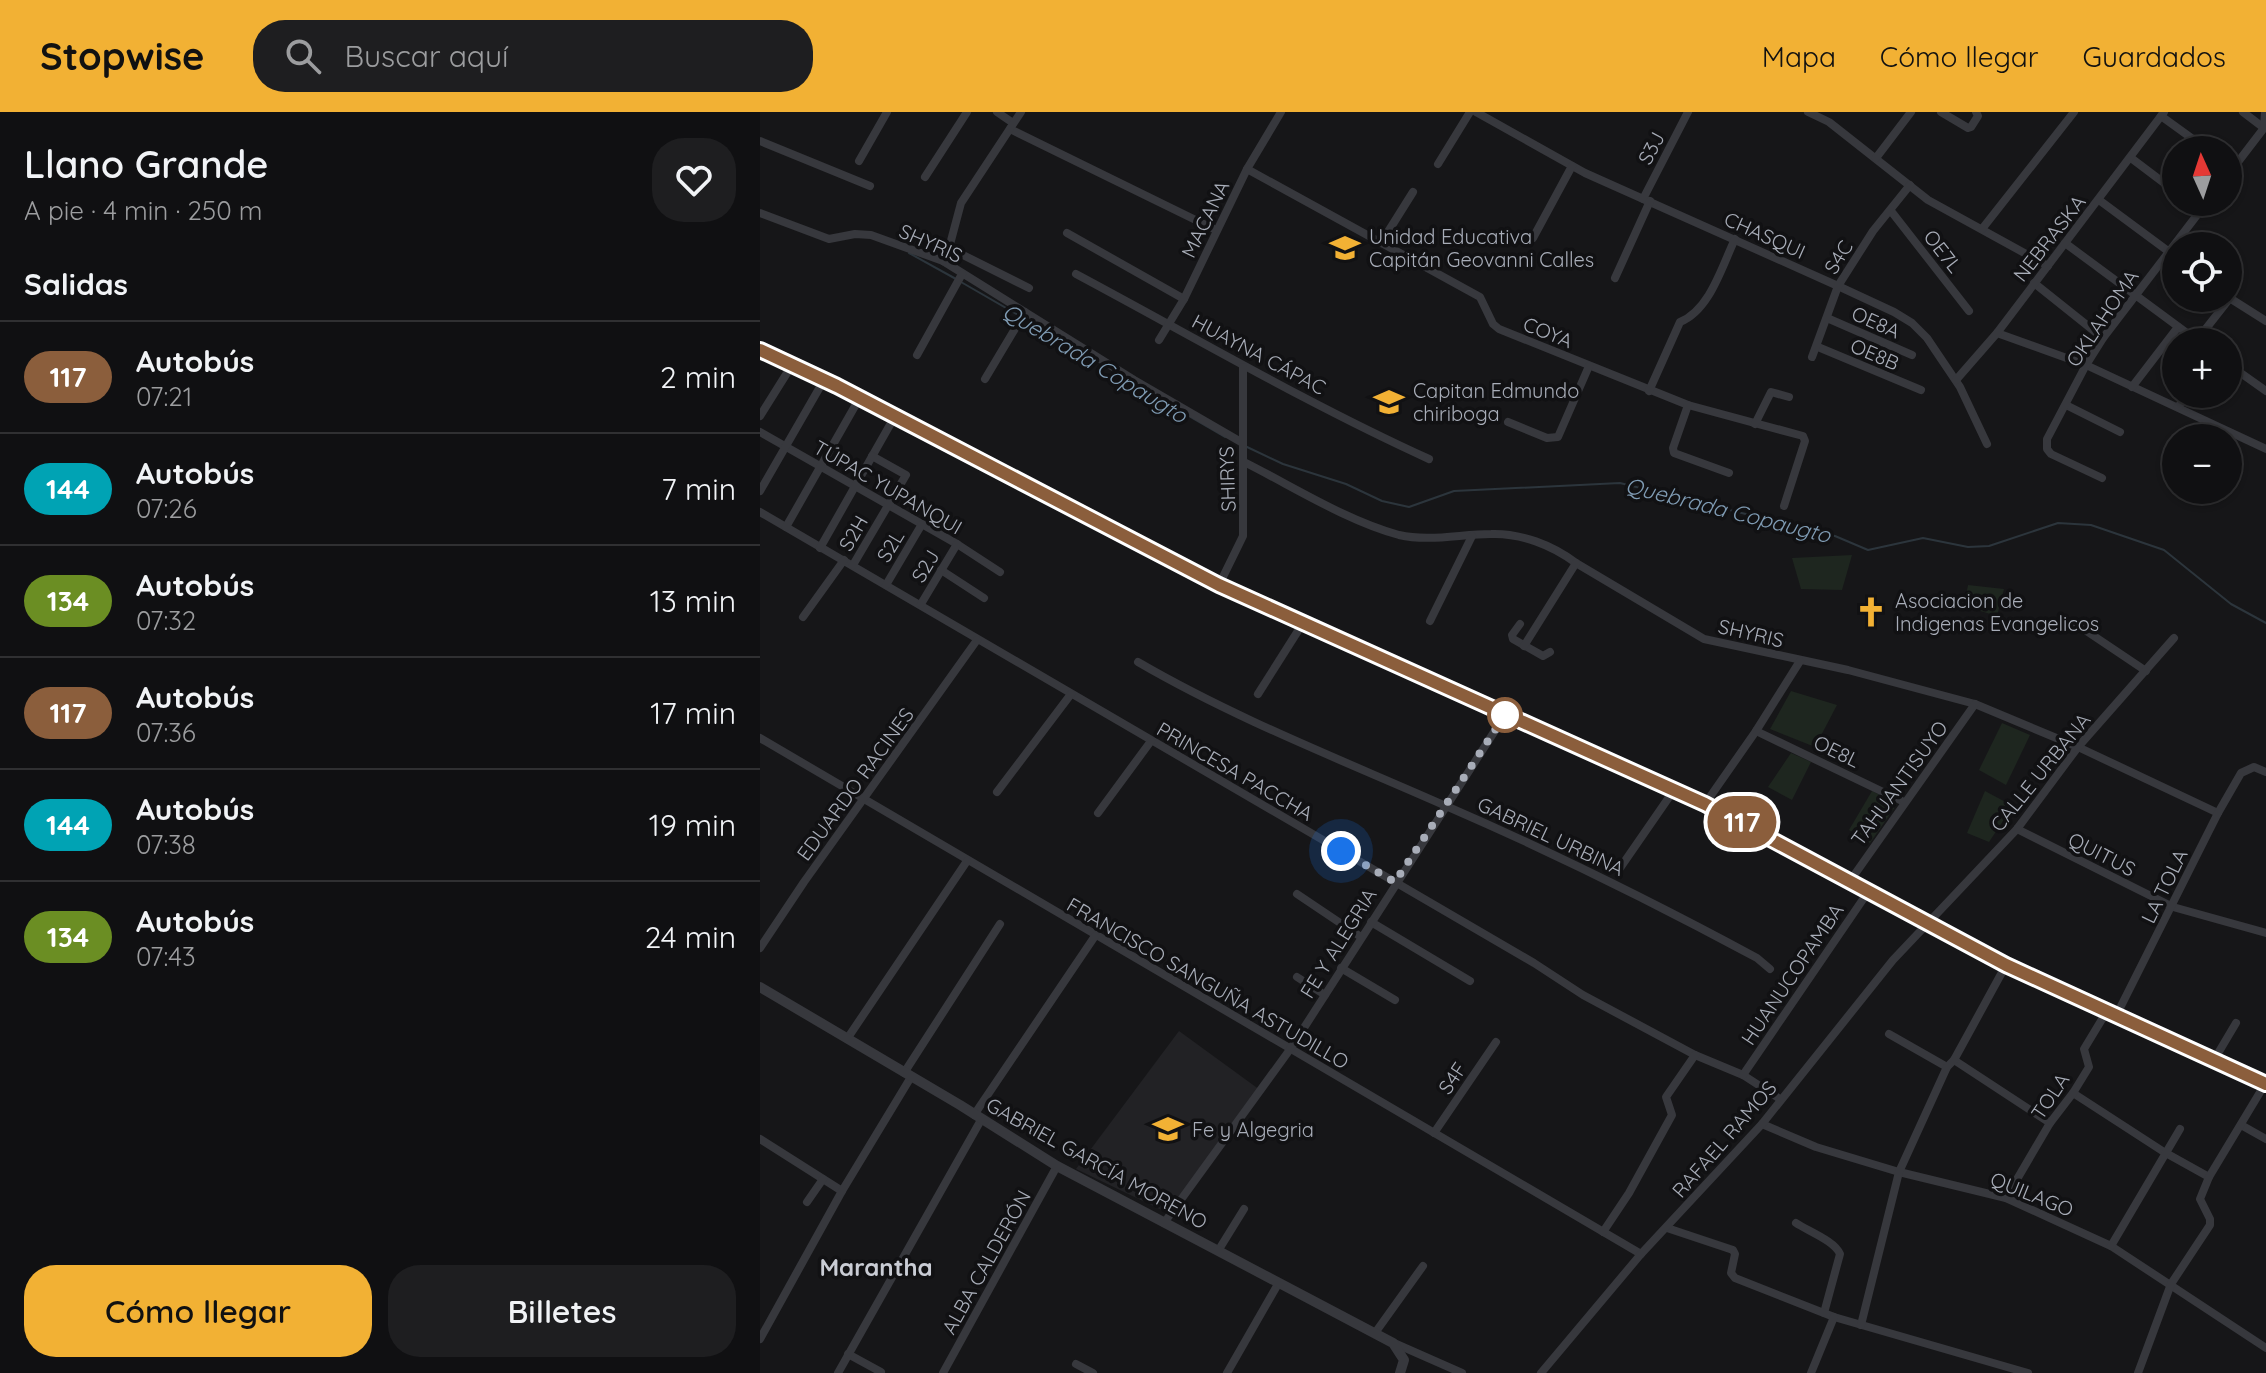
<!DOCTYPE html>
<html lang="es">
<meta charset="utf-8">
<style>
body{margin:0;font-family:Quicksand,sans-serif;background:#1e1e20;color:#f1f3f6;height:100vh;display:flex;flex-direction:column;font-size:30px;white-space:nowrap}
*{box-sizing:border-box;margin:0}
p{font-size:26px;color:#9c9d9f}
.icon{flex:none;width:44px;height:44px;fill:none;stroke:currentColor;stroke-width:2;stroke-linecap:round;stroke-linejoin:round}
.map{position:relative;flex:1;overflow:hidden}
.drawer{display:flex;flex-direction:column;background:#101012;width:760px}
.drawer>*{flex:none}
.badge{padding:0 16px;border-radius:26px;font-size:28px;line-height:52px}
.needle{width:52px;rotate:357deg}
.fabs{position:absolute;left:1402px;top:24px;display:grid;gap:16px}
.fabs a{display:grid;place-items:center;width:80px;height:80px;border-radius:50%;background:#101012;box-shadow:0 2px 6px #0004,0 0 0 2px #303032;font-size:40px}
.you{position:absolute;width:40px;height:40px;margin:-20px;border:6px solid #fff;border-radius:50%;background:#1a73e8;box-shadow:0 0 0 12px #1a73e833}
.map>.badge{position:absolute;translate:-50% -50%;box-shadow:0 0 0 4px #fff}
h2{padding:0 24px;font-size:30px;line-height:72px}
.round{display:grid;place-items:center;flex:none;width:84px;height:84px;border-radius:32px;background:#1e1e20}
.overview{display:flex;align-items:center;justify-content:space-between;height:136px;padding:0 24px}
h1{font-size:38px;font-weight:600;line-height:60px}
.button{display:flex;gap:16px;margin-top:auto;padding:16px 24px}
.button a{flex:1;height:92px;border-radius:32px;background:#f2b134;color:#111;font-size:32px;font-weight:600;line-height:92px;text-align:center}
.button a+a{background:#1e1e20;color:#f1f3f6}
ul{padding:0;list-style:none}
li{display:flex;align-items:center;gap:24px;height:112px;padding:0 24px;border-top:2px solid #303032}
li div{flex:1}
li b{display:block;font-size:30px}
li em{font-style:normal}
li .badge{min-width:88px;font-weight:700;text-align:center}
header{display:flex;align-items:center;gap:48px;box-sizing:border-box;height:112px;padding:0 40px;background:#f2b134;color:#111}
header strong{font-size:38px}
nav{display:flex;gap:44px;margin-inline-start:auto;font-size:28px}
.search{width:560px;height:72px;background:#1e1e20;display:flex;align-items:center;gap:20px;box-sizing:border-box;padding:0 28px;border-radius:32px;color:#9c9d9f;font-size:30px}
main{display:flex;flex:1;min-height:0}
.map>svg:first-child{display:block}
</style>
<header>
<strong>Stopwise</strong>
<div class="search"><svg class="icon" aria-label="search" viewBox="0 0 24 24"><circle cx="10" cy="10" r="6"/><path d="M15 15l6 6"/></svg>Buscar aquí</div>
<nav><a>Mapa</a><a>Cómo llegar</a><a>Guardados</a></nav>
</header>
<main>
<section class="drawer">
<div class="overview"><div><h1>Llano Grande</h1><p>A pie · 4 min · 250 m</p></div><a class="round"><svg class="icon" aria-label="heart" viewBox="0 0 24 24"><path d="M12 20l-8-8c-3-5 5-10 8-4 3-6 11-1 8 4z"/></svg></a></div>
<h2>Salidas</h2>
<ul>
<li><span class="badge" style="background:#8b5e3c;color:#fff">117</span><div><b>Autobús</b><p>07:21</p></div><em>2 min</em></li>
<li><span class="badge" style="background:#00a3b4;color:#fff">144</span><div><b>Autobús</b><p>07:26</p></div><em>7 min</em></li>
<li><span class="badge" style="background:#6b8e23;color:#fff">134</span><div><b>Autobús</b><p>07:32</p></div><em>13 min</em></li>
<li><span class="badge" style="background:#8b5e3c;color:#fff">117</span><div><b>Autobús</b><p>07:36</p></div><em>17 min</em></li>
<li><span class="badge" style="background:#00a3b4;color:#fff">144</span><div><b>Autobús</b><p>07:38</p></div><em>19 min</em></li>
<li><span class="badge" style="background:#6b8e23;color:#fff">134</span><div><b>Autobús</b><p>07:43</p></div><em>24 min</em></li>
</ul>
<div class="button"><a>Cómo llegar</a><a>Billetes</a></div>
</section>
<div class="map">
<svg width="1506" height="1261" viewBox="0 0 1506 1261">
<rect width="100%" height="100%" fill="#161618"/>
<!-- built -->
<polygon fill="#222225" points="419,919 500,978 410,1102 316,1057"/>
<!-- green -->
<g fill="#1e261f">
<polygon points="1092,443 1082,478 1041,477 1032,446"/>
<polygon points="1208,473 1244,477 1237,504 1204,494"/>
<polygon points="1031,579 1077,593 1055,635 1010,617"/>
<polygon points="1242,611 1270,623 1246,673 1219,658"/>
<polygon points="1031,641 1051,650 1032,688 1008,675"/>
<polygon points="1112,679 1137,692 1110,731 1089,718"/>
<polygon points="1225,679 1253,694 1229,730 1207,721"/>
</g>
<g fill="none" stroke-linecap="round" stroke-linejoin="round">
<!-- stream -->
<g stroke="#2c353c" stroke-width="2">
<polyline points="149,141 196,167"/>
<polyline points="201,170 258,203"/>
<polyline points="264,206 310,233"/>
<polyline points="415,296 465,325"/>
<polyline points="485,334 523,352 586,372 622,389 649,395 694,379 860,371 1075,424 1108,438 1163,426 1208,435 1229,434 1298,411 1331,413 1404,438 1471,492 1506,511"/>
</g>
<!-- minor -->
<g stroke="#37383d" stroke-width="8">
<polyline points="237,0 253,11"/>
<polyline points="716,0 825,61 1078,174 1134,200 1152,211 1167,226 1200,275 1227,332"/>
<polyline points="1048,0 1069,10 1168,88 1288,154"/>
<polyline points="1181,0 1208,16 1211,15 1218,4 1216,0"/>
<polyline points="1483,0 1504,16"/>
<polyline points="1401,4 1448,38"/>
<polyline points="250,17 456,118"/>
<polyline points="0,29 110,74"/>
<polyline points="1116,46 1151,0"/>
<polyline points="1371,46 1416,80"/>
<polyline points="99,49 127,0"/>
<polyline points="678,52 710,0"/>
<polyline points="487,57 720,185 733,212 739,217 928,293 1043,324 1045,329 1024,394"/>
<polyline points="1468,63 1504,16 1505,0"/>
<polyline points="165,65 207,0"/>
<polyline points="883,87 928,0"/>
<polyline points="1339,88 1416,145"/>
<polyline points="1430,90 1441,98"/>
<polyline points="1131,99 1209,199"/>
<polyline points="0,101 69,127 95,122 111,123 183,149 374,268 481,330"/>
<polyline points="1222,117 1314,0"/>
<polyline points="307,121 424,187"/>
<polyline points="773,126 812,54"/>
<polyline points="621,131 653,80"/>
<polyline points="1305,131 1439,230"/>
<polyline points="189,136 269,176"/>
<polyline points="183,149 189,136 201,91 261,0"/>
<path d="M316,162C434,225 548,292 669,347"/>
<polyline points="855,166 890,89"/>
<polyline points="1274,171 1343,226"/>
<polyline points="1468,185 1506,209"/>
<polyline points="1067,206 1152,243"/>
<polyline points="1237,221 1326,253 1506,337"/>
<polyline points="399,228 424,187 487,57 521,0"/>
<polyline points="1437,228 1470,186"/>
<polyline points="1058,235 1161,278"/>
<polyline points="157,243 202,162"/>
<polyline points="1052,245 1078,174 1113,119 1150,73"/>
<polyline points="1468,252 1506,279"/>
<polyline points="225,267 265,200"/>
<polyline points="1196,268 1237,221 1404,0"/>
<polyline points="1372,275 1418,215"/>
<path d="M889,279L920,210C950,198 962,154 975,127"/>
<polyline points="928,293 913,336 914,341 969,361"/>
<polyline points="1306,293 1360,320"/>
<polyline points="1418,295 1428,282"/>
<polyline points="0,304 32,253"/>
<polyline points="748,310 787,326 798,325 829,254"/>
<polyline points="995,312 1011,280 1029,285"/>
<polyline points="0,320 197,432 240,460"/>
<path d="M484,350C534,375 585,408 639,423C669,430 701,422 731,422C761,421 792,433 816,451L944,527L1088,558L1215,592L1318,635L1458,701"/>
<polyline points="1342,366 1291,342 1287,337 1287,327 1326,253 1343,226 1447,90"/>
<polyline points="0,379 64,268"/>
<polyline points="0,400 774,851 823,883 935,943 983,963 1020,987"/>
<polyline points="26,415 99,287"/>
<polyline points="60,436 135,304"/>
<polyline points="93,453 146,363 112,344"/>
<polyline points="181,458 224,486"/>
<polyline points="126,473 162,412"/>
<polyline points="459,473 483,424 483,255"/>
<polyline points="161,492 197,432"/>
<polyline points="43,505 84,448"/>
<polyline points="670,509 712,424"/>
<polyline points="1313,510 1386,559"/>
<polyline points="760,512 752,523 753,527 783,544 790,540"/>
<polyline points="764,534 816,451"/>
<path d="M378,550C476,607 582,648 686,694C792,740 895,791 997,846L1010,857"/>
<polyline points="498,582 543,511"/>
<polyline points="996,619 1144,690"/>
<polyline points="0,626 881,1142"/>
<polyline points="237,680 311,582"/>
<polyline points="945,692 996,619 1040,549"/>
<polyline points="338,701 391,629"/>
<polyline points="1257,717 1413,795 1506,821"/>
<polyline points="858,759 914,678"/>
<polyline points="1090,769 1215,592"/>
<polyline points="537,782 601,825"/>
<polyline points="611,810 710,869"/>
<polyline points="0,836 44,770 217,528"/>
<polyline points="581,856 635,888"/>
<polyline points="537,865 565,883"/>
<polyline points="1357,902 1458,701 1481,661 1494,655 1506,660"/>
<polyline points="1129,922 1187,955"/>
<polyline points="87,927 207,749"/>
<polyline points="1194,948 1290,1011"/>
<polyline points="1454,948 1476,911"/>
<polyline points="144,961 240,812"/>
<polyline points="983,963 1108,780"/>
<polyline points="1313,981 1404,1040 1449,1065"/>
<polyline points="214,1003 335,824"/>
<polyline points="1002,1012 1056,1035 1139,1060 1246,1086 1351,1134 1506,1236"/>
<polyline points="1481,1013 1506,1027"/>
<polyline points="674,1021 736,930"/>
<polyline points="0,1027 82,1079"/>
<polyline points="1246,1086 1290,1011 1313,981 1329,955 1324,937 1347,899"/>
<polyline points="47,1090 63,1067"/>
<polyline points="404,1111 531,936 745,603"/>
<path d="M1036,1111C1048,1119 1075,1129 1080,1142L1064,1201"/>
<polyline points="907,1116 973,1138 975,1142 971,1161 975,1166 1074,1205 1268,1261"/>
<polyline points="843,1120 869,1081 912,1003 906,985 935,943"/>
<polyline points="1351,1134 1420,1017"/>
<polyline points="458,1139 484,1097"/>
<polyline points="1101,1213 1139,1060 1187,955 1194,948 1246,853"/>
<polyline points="615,1221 663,1154"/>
<polyline points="0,1227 82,1079 151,965"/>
<polyline points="634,1231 702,1261"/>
<polyline points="88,1242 121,1260"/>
<polyline points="316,1252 333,1261"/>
<polyline points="78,1261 221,1008"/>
<polyline points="183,1261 297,1054"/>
<polyline points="467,1261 518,1172"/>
<polyline points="781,1261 881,1142 1002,1012 1133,848 1257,717 1318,635 1414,526"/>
<polyline points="1051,1261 1074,1205"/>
<polyline points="1378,1261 1411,1172 1450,1113 1450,1107 1440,1087 1449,1065 1505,972"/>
</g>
<!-- tertiary -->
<g stroke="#37383d" stroke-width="10">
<polyline points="0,238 77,274 459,473 945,692 1246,853 1357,902 1506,972"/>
<polyline points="0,875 200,993 297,1054 633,1231 644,1248 640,1261"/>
</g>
</g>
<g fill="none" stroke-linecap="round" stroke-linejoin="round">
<!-- line casing -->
<g stroke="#fff" stroke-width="18">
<polyline id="line" points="0,238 77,274 459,473 945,692 1246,853 1506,972"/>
</g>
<!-- line -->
<use href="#line" stroke="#8b5e3c" stroke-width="12"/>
<!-- walk -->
<polyline stroke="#a8adb8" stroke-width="8" stroke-dasharray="0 14.4" points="581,739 635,770 745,603"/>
</g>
<!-- icons -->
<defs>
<g id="university-bare" transform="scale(2.4)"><path d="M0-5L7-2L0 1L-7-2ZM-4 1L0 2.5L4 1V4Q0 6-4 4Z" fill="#f2b134" stroke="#111113" stroke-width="2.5" paint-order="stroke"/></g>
<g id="school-bare" transform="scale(2.4)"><path d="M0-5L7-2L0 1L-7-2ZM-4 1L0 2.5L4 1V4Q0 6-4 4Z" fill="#f2b134" stroke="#111113" stroke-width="2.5" paint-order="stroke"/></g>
<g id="church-bare" transform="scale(2.4)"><path d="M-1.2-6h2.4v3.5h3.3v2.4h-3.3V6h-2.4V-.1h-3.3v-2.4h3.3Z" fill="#f2b134" stroke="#111113" stroke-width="2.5" paint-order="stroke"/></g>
</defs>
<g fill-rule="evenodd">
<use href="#university-bare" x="585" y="136"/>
<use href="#school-bare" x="629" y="290"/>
<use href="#church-bare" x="1111" y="500"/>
<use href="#school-bare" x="408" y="1017"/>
</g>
<!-- markers -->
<circle fill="#fff" stroke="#8b5e3c" stroke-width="4" cx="745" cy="603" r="16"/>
<g text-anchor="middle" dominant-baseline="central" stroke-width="7" stroke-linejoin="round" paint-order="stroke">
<!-- street labels -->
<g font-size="20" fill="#a8adb8" stroke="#111113">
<text transform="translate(891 36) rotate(-62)">S3J</text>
<text transform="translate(445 107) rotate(-64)">MACANA</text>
<text transform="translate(1005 123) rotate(24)">CHASQUI</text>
<text transform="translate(1289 126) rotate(-52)">NEBRASKA</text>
<text transform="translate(171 131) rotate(24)">SHYRIS</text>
<text transform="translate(1183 139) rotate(52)">OE7L</text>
<text transform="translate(1078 145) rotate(-58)">S4C</text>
<text transform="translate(1342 206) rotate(-56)">OKLAHOMA</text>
<text transform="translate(1116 210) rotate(24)">OE8A</text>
<text transform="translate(788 220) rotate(22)">COYA</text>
<text transform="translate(499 242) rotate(28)">HUAYNA CÁPAC</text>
<text transform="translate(1115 242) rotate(23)">OE8B</text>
<text transform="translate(467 367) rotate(-92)">SHIRYS</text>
<text transform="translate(128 375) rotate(30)">TÚPAC YUPANQUI</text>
<text transform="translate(93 421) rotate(-60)">S2H</text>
<text transform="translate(130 434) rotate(-59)">S2L</text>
<text transform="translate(165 454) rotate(-59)">S2J</text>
<text transform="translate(991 521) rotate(13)">SHYRIS</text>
<text transform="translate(1077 639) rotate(26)">OE8L</text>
<text transform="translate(475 659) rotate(30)">PRINCESA PACCHA</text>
<text transform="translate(1280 660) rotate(-51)">CALLE URBANA</text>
<text transform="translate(1139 671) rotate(-54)">TAHUANTISUYO</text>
<text transform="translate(95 672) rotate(-54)">EDUARDO RACINES</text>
<text transform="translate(791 724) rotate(25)">GABRIEL URBINA</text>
<text transform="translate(1342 742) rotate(27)">QUITUS</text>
<text transform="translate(1404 774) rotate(-64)">LA TOLA</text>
<text transform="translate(578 831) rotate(-58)">FE Y ALEGRIA</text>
<text transform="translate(1032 862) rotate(-56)">HUANUCOPAMBA</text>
<text transform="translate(448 871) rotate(30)">FRANCISCO SANGUÑA ASTUDILLO</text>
<text transform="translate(692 966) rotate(-56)">S4F</text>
<text transform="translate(1290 984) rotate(-56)">TOLA</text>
<text transform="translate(964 1027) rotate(-49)">RAFAEL RAMOS</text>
<text transform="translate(337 1051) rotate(29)">GABRIEL GARCÍA MORENO</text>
<text transform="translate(1272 1082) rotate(22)">QUILAGO</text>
<text transform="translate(226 1150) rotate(-61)">ALBA CALDERÓN</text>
</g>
<!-- poi labels -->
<g font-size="20" fill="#a8adb8" stroke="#111113" text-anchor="start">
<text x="609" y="124">Unidad Educativa<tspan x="609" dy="23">Capitán Geovanni Calles</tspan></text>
<text x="653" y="278">Capitan Edmundo<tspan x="653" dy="23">chiriboga</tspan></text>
<text x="1135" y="488">Asociacion de<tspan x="1135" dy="23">Indigenas Evangelicos</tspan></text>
<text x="432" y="1017">Fe y Algegria</text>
</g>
<!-- water labels -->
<g font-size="22" font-style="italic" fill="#7f9bb3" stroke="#111113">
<text transform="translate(335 251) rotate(31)">Quebrada Copaugto</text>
<text transform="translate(968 398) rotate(14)">Quebrada Copaugto</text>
</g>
<!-- quarter labels -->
<g font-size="24" font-weight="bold" fill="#c9ccd4" stroke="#111113">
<text x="116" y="1155">Marantha</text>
</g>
</g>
</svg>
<div class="fabs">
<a><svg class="needle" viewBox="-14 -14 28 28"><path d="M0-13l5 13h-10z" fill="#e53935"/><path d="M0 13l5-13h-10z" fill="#9c9d9f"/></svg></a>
<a><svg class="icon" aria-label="locate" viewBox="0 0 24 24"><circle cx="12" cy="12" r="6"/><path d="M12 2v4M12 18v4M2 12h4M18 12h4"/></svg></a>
<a>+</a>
<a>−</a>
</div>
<div class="you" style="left:581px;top:739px"></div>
<b class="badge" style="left:982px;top:710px;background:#8b5e3c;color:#fff">117</b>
</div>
</main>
